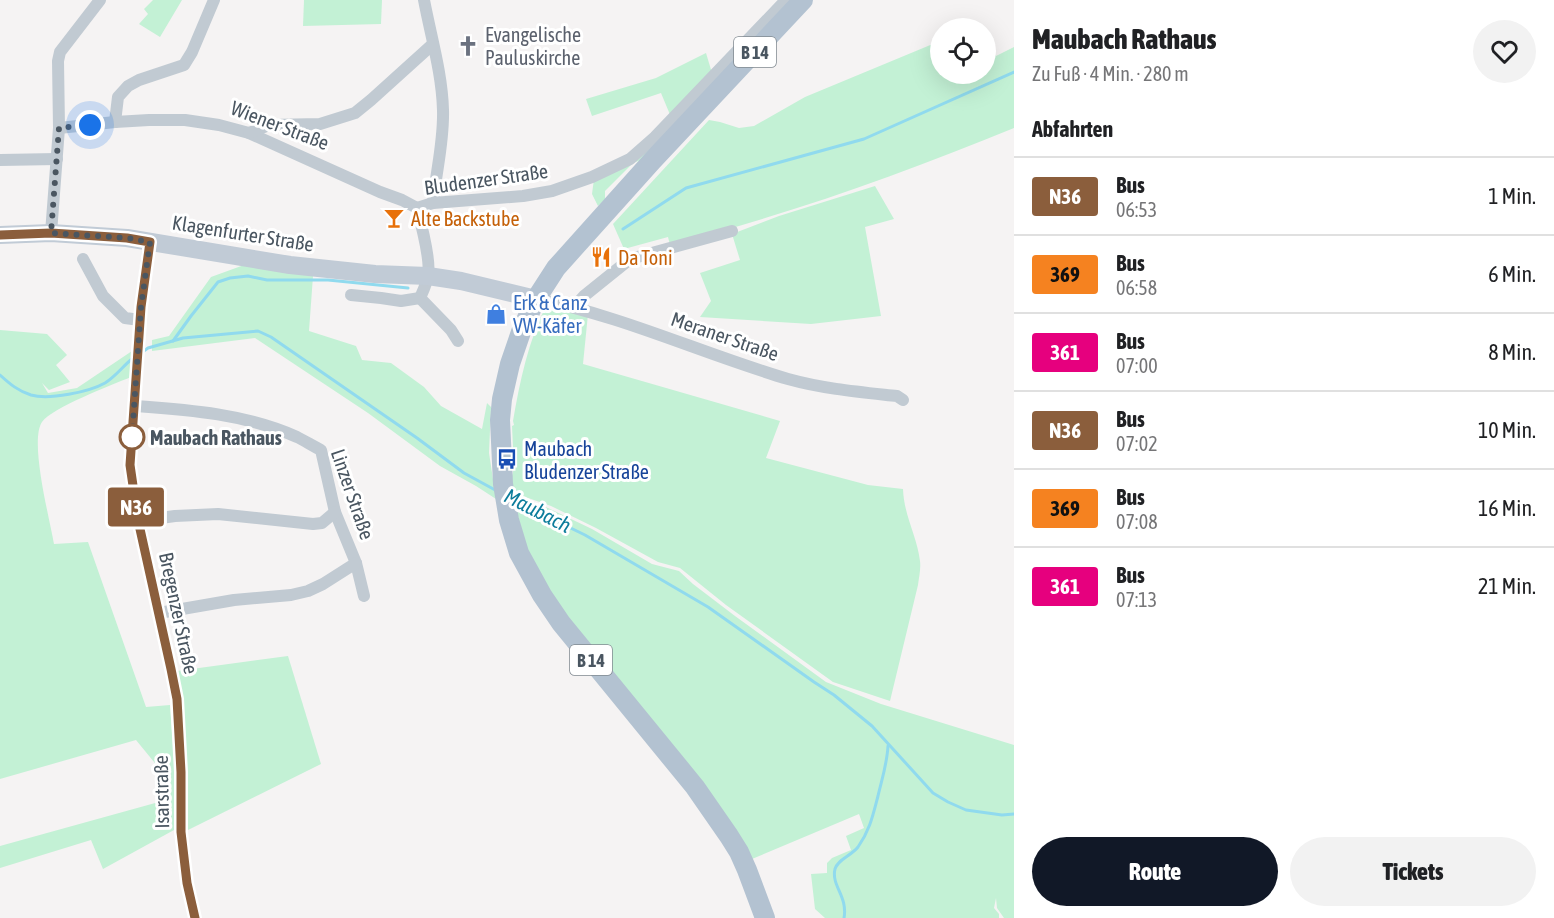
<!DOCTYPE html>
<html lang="de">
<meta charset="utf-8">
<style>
body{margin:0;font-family:"Asap Condensed",sans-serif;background:#f2f2f2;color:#202124;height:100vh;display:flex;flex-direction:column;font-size:22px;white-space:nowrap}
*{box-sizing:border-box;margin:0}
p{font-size:20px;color:#757577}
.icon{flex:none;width:33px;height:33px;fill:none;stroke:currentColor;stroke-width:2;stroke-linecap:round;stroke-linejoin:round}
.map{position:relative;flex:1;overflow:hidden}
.details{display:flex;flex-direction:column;background:#fff;width:540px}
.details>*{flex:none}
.badge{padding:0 12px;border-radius:4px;font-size:21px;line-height:39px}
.buttons{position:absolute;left:930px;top:18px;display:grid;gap:12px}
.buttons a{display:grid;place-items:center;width:66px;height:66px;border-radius:50%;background:#fff;box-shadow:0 6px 24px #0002;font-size:30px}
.you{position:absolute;width:30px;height:30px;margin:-15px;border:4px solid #fff;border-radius:50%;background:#1a73e8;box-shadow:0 0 0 9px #1a73e833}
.map>.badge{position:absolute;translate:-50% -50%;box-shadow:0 0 0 3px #fff}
h2{padding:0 18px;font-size:22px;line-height:54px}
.round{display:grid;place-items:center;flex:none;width:63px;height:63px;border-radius:32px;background:#f2f2f2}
.overview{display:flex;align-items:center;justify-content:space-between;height:102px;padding:0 18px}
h1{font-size:28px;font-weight:800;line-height:45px}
.primary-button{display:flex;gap:12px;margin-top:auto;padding:12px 18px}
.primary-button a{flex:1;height:69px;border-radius:36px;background:#111827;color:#fff;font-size:24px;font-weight:800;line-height:69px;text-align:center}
.primary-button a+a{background:#f2f2f2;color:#202124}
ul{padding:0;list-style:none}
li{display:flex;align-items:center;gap:18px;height:78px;padding:0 18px;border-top:2px solid #e0e0e0}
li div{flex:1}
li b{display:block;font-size:22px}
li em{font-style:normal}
li .badge{min-width:66px;font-weight:700;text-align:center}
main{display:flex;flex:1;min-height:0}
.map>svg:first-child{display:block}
</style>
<main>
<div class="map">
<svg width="1014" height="918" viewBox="0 0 1014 918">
<rect width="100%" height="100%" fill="#f5f3f3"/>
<!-- green -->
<g fill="#c3f1d5">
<polygon points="153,0 182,0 160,37 139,24 148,14 144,9"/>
<polygon points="304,0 382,0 381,24 303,26"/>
<path d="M940,41V74H986V42L996,56L1014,47V128C902,174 787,215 670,245L668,237L624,249L613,224L709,120L720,122L739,128L754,126L805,97Z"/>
<polygon points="706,53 712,73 671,117 661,93 592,116 586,99 656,78"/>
<polygon points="658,143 641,160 633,163 605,191 605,199 598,206 592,194 594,179"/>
<polygon points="875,186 894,219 865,227 881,316 811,324 700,317 711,301 700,273 740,260 732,234 779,216"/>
<polygon points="244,265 313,276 309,331 356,346 362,360 391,363 424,387 441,406 482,429 487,403 491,407 489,453 496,499 476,486 440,466 368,413 255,338 152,351 152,340 169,336 211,277"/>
<path d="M547,304L588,314L583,364L780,421L766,458L868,485L903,489C904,516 917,536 920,561C921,569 919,577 918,585L890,701L833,682L726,605L680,568L658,562L596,528L551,506L511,492L510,483L514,468L512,426L514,425L513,421C520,381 528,341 547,304Z"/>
<path d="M0,330L47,334L67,355L56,365L70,382L49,390L42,383L48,393L77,388L132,351L131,377C112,385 53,407 42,422C29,441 50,520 54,544L88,542L146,707L170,705L174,759V830L103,869L91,840L0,868V846L166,800L168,779L136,740L0,779Z"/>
<polygon points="512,494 548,508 592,529 652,564 679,571 693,584 735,616 826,682 881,704 1014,745 1014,918 1004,918 997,908 996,898 994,908 999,914 999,918 825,918 815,909 811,874 827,873 827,863 832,858 851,850 846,836 864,828 859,814 752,859 568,617 549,591 526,546"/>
<polygon points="288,656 321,764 184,832 177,671"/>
</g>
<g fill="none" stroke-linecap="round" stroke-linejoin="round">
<!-- stream -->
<g stroke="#90daee" stroke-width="3">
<polyline points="623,229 686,188 864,139 1014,72"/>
<polyline points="173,341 191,316 218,282 230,278 248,276 267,280 328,280 408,288"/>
<polyline points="141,353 148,348 183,338 258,331 271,337 417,438 464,473 497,491"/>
<path d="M0,375C10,384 18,391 31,395C49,400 89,392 105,383C116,376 123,366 133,358"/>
<polyline points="513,500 585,535 708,607 814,682 834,695 872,726 933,793 948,802 966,810 1002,815 1014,814"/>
<path d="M844,918C848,896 831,886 835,869C838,859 851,856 858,847C870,830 873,815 878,796C882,779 887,764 888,746"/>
</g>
<!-- street -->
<g stroke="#c1cad2" stroke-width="12">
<path d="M424,0C431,37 442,73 443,110C444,142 436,171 433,203"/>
<polyline points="115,122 118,97 128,86 139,80 184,65 192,52 214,0"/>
<path d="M59,128L115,122L149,120H185L219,125L249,133L380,192L402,200L417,208C421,223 431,261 428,275C427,283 423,291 420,298L451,330L458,341"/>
<polyline points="249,133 269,125 320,124 355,113 371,100 433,44"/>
<polyline points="0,160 57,159"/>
<polyline points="417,208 433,203 523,196 552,191 592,177 630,159 655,137 786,0"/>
<polyline points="51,233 59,128 58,61 60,52 100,0"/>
<polyline points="149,242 141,307 130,465 139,521 171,669 177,699 181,772 181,832 187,883 195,918"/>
<polyline points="83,259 103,296 125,318 140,320"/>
<polyline points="351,295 381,298 401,301 420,298"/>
<path d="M536,299C623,316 703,354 788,379C824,389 860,392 897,396L903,400"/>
<polyline points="574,307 584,296 630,259 732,231"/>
<path d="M135,406C190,410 246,414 297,437C305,441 313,446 321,450L335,512L356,563L364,596"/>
<polyline points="139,521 175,516 218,514 313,524 322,523 335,512"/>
<polyline points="159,613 234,600 291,595 308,591 323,584 356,563"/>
</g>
<!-- secondary -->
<polyline stroke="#c1cbd6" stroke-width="18" points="0,235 51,233 127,238 290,265 375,274 428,276 461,281 536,299"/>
<!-- primary -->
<polyline stroke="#b3c2d1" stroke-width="20" points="765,918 747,870 739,852 729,836 695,787 561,623 542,595 519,553 509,520 503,484 500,420 502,399 510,364 522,329 536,299 556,268 652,161 803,0"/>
</g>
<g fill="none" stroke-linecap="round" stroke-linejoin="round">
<!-- line casing -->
<g stroke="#fff" stroke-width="14">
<polyline id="line" points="0,235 51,233 127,238 150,242 141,307 130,465 138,520 171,669 177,699 181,772 181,832 187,883 195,918"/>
</g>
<!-- line -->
<use href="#line" stroke="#8b5e3c" stroke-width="9"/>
<!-- walk -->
<polyline stroke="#4a5661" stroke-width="6" stroke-dasharray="0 10.8" points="90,125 59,128 51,233 127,238 150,242 141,307 132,437"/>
</g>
<!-- icons -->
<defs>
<g id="church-bare" transform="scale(1.62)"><path d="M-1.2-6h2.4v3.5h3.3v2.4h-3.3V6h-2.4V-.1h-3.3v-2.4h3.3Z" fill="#6b7280" stroke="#fff" stroke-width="2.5" paint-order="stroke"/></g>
<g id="bar-bare" transform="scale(1.62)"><path d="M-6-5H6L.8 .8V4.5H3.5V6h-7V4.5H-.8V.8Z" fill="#e8710a" stroke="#fff" stroke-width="2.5" paint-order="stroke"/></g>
<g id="restaurant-bare" transform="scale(1.62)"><path d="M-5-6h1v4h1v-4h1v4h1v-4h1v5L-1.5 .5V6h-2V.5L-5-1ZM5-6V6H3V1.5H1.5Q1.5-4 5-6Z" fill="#e8710a" stroke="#fff" stroke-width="2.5" paint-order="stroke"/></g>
<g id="shop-bare" transform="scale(1.62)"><path d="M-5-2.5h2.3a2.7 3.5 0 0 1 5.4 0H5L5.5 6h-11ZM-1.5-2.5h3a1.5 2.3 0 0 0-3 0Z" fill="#3f7fe0" stroke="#fff" stroke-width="2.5" paint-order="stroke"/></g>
<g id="bus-bare" transform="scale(1.62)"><path d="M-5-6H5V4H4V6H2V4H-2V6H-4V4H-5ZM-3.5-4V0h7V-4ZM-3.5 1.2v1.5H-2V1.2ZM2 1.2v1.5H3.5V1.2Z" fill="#1a4fb4" stroke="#fff" stroke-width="2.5" paint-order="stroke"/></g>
</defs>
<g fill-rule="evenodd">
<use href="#church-bare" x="468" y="46"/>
<use href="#bar-bare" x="394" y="218"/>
<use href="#restaurant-bare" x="601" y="257"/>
<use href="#shop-bare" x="496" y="314"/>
<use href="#bus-bare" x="507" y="459"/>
</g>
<!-- markers -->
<circle fill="#fff" stroke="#8b5e3c" stroke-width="3" cx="132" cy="437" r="12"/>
<g text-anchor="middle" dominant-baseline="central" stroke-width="6" stroke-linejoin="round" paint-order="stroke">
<!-- shield labels -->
<g fill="#fff" stroke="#808990" stroke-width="1.5">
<rect x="734" y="37" width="42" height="30" rx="4.5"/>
<rect x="570" y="645" width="42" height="30" rx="4.5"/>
</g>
<g font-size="18" font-weight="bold" fill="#4a5661">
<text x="755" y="52">B 14</text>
<text x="591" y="660">B 14</text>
</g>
<!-- worship labels -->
<g font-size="20" fill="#5b616d" stroke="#fff" text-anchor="start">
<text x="485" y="34">Evangelische<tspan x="485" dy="23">Pauluskirche</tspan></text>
</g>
<!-- street labels -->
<g font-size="20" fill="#4a5661" stroke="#fff">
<text transform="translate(280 125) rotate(21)">Wiener Straße</text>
<text transform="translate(486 179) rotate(-8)">Bludenzer Straße</text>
<text transform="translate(243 233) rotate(9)">Klagenfurter Straße</text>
<text transform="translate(725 336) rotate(19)">Meraner Straße</text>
<text transform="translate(353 494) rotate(71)">Linzer Straße</text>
<text transform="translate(179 613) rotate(78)">Bregenzer Straße</text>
<text transform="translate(161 792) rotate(-91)">Isarstraße</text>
</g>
<!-- food labels -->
<g font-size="20" fill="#c56008" stroke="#fff" text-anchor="start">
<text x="411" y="218">Alte Backstube</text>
<text x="618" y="257">Da Toni</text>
</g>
<!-- shop labels -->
<g font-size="20" fill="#366cbe" stroke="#fff" text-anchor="start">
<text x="513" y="302">Erk &amp; Canz<tspan x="513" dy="23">VW-Käfer</tspan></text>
</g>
<!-- stop labels -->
<g font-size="20" font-weight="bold" fill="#4a5661" stroke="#fff" text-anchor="start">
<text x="150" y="437">Maubach Rathaus</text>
</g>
<!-- transit labels -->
<g font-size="20" fill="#164399" stroke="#fff" text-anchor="start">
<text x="524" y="448">Maubach<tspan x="524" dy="23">Bludenzer Straße</tspan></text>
</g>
<!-- water labels -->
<g font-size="21" font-style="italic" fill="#0c7c9b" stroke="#fff">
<text transform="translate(538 510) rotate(27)">Maubach</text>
</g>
</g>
</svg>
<div class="buttons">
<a><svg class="icon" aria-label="locate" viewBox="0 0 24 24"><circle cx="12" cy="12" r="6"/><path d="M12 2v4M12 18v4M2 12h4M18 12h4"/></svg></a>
</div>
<div class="you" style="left:90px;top:125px"></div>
<b class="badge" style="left:136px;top:507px;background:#8b5e3c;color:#fff">N36</b>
</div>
<section class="details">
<div class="overview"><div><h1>Maubach Rathaus</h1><p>Zu Fuß · 4 Min. · 280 m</p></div><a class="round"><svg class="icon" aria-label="heart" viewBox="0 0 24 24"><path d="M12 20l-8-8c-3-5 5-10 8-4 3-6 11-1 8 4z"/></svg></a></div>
<h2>Abfahrten</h2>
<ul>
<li><span class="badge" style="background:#8b5e3c;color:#fff">N36</span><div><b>Bus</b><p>06:53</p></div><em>1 Min.</em></li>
<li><span class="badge" style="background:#f58220;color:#111">369</span><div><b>Bus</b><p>06:58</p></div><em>6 Min.</em></li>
<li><span class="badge" style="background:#e6007e;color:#fff">361</span><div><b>Bus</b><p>07:00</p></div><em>8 Min.</em></li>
<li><span class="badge" style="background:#8b5e3c;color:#fff">N36</span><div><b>Bus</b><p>07:02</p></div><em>10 Min.</em></li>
<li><span class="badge" style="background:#f58220;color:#111">369</span><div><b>Bus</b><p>07:08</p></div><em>16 Min.</em></li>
<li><span class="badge" style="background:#e6007e;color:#fff">361</span><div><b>Bus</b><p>07:13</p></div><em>21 Min.</em></li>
</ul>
<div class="primary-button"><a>Route</a><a>Tickets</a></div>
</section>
</main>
